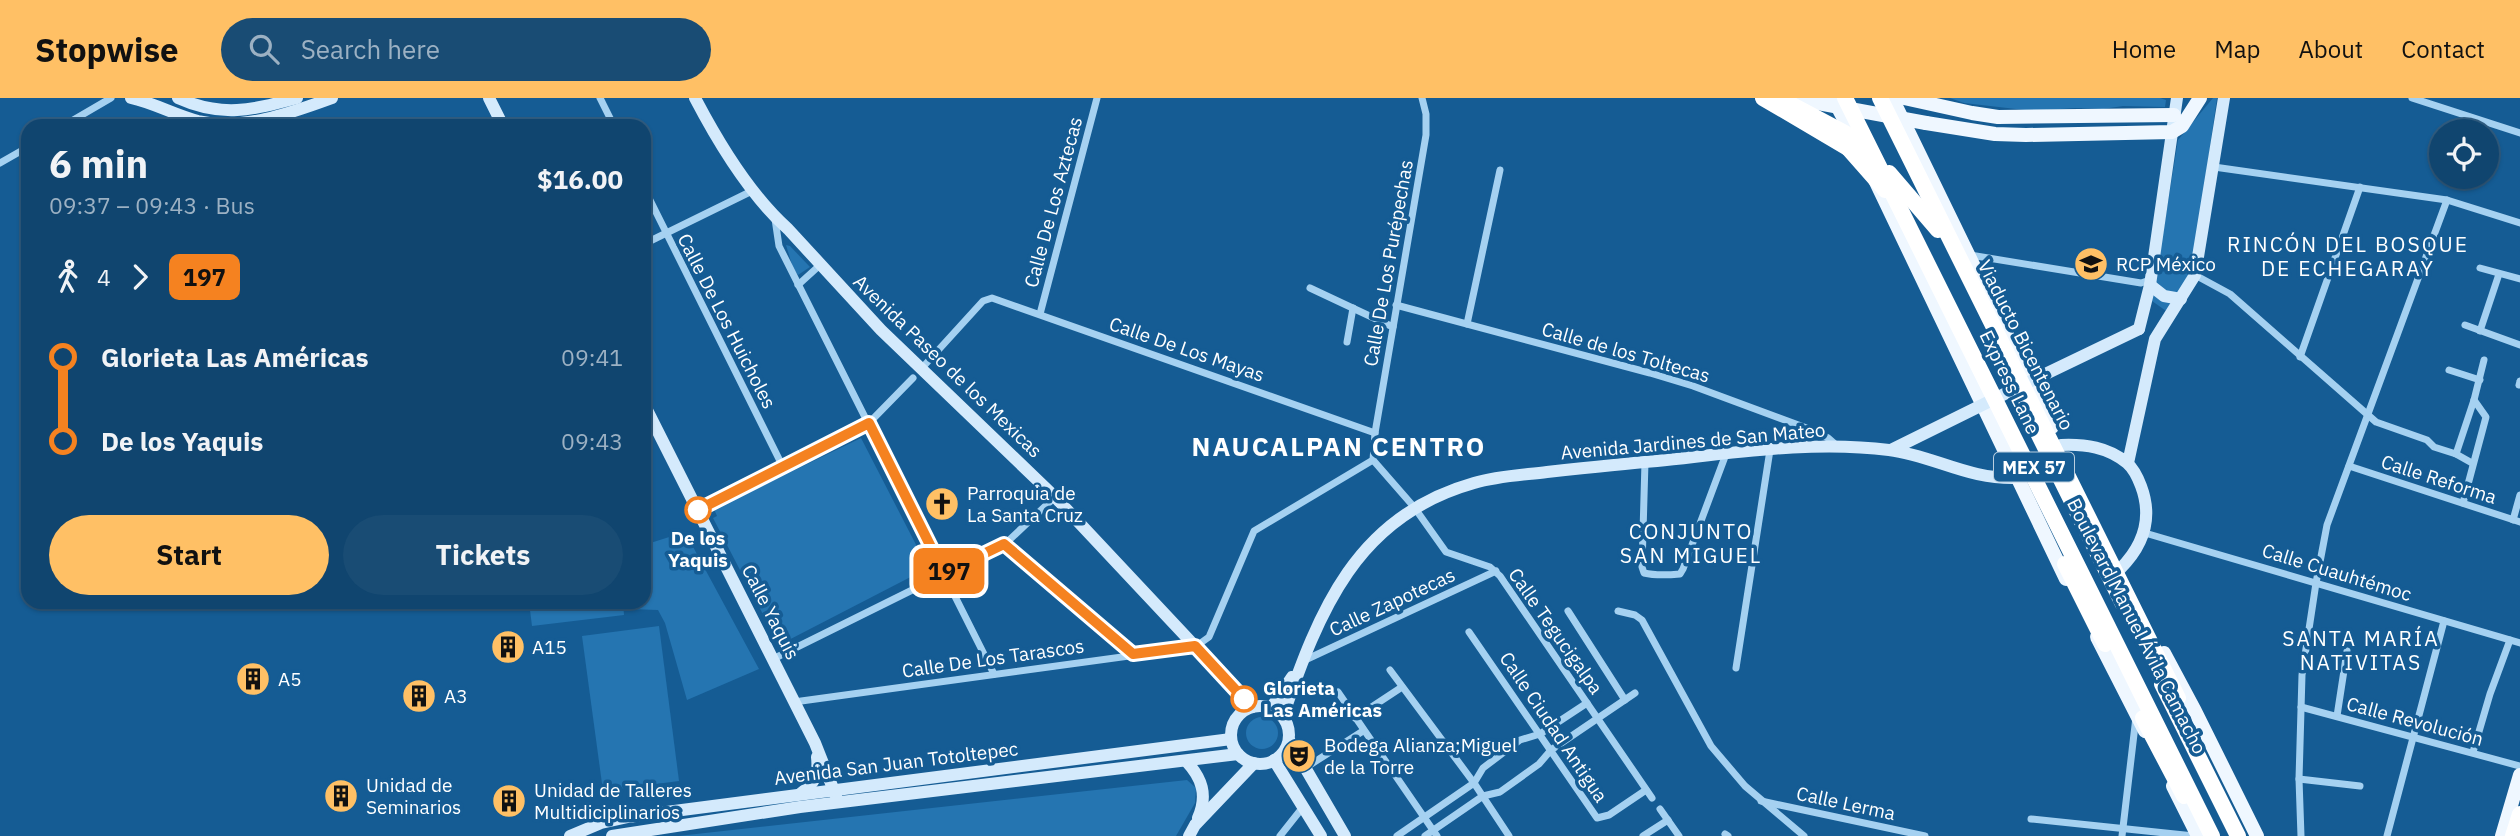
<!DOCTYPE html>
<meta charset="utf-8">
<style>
body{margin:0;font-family:"IBM Plex Sans",sans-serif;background:#194c74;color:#f1f3f6;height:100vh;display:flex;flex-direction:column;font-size:26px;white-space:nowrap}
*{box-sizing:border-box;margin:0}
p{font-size:23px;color:#9cb1c3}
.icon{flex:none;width:38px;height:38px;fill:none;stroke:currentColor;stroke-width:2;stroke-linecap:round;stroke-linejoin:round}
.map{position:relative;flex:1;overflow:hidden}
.side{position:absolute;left:21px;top:21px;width:630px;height:490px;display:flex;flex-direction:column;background:#10456f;border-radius:21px;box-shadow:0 2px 5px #0004,0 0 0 2px #305d82}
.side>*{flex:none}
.badge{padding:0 14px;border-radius:10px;font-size:24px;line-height:46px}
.tools{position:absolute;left:2429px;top:21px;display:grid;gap:14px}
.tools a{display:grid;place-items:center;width:70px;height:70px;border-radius:50%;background:#10456f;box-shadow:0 2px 5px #0004,0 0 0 2px #305d82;font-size:35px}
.map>.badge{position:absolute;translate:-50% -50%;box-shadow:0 0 0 4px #fff}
.legs{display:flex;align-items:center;gap:10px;height:77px;padding:0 28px;font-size:23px}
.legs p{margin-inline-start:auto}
.overview{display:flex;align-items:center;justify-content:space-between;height:119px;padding:0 28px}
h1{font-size:38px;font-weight:800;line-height:52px}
.cta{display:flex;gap:14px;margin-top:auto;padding:14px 28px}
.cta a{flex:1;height:80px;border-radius:42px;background:#ffc065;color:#111;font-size:28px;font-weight:800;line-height:80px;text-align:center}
.cta a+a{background:#194c74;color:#f1f3f6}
ul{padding:0 28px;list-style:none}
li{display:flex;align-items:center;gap:24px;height:84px;font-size:26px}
li i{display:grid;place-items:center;width:10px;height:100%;margin:0 9px;background:currentColor}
li i::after{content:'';width:18px;height:18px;margin:-9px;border:5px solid;border-radius:50%;background:#10456f}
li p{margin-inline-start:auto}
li:first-child i{background:linear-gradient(#0000 50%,currentColor 0)}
li:last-child i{background:linear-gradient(currentColor 50%,#0000 0)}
header{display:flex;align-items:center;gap:42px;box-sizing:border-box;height:98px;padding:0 35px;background:#ffc065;color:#111}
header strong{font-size:33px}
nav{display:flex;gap:38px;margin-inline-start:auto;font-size:24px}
.search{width:490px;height:63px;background:#194c74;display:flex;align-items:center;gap:18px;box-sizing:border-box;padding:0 24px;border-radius:38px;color:#9cb1c3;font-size:26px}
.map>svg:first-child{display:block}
</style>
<header>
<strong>Stopwise</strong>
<div class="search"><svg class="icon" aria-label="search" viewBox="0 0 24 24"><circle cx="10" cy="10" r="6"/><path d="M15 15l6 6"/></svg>Search here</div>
<nav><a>Home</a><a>Map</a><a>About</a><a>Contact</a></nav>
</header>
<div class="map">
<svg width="2520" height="738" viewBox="0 0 2520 738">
<rect width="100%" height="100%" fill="#155c94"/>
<!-- green -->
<g fill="#2575b1">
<polygon points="1950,0 2160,0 2166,2 2165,9 2123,8 2103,11 2075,10 2033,13 1964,5"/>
<polygon points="2213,0 2217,0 2191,181 2169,215 2152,203 2178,42"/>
<polygon points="786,147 790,148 810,169 798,177 793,170"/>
<polygon points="861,340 928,470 779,547 713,420 717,418 714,411"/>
<polygon points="685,434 759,571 687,602 665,525 658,512 629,511 628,504 644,504 644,447"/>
<polygon points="529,504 623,504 624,517 532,528"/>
<polygon points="659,528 679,683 603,693 582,538"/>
<circle cx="1262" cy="635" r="16"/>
<polygon points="1187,682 1196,690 1195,705 1176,738 678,738"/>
</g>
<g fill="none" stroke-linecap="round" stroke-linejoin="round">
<!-- street -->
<g stroke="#a5d1f1" stroke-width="7">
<polyline points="600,0 614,28"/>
<polyline points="1422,0 1426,16 1426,37 1375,335 1373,362 1414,409 1446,454 1490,469 1500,478 1652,700"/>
<polyline points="2412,0 2520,35"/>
<polyline points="63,28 111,0"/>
<polyline points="0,65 28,49"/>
<polyline points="2214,69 2447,102 2520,125"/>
<polyline points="644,90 783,369"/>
<polyline points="775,121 779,148 994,576"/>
<polyline points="644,146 754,92"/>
<polyline points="1970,157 2141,185 2150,182"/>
<polyline points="2480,170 2520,181"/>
<polyline points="2195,177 2230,196 2376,324 2427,342 2434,349 2456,356 2472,365"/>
<polyline points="798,187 820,167"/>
<polyline points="1310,190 1393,229"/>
<polyline points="1396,207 1650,275 1693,288 1812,332 1828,340 1836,347"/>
<polyline points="1040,216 1097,0"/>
<polyline points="1467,226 1500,72"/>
<polyline points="2465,227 2520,247"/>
<polyline points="2480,233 2499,176"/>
<polyline points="1347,244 1353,210"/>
<polyline points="2300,259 2360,89"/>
<polyline points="922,270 983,203 992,200 1375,335"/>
<polyline points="2449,272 2480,282"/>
<polyline points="2519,287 2520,283"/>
<polyline points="2456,356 2474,302 2484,262"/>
<path d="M1645,364L1642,469L1644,475C1656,478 1669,477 1680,476L1683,471L1726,356"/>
<polyline points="2349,368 2520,424"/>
<polyline points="2463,405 2486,319 2474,302"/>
<polyline points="698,412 869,325 913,280"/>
<polyline points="2513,422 2520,397"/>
<polyline points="2145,435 2520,545"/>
<polyline points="1005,446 1133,556"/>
<polyline points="1568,513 1625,602"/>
<polyline points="1618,513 1635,517 1642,522 1711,648 1745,688 1804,738"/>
<polyline points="1469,534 1597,720 1609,717 1646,692"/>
<polyline points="773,561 1005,446 1055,399"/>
<polyline points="1303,563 1496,473"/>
<polyline points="1736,570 1770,352"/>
<polyline points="1390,572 1474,685 1509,738"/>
<polyline points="1338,594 1437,738"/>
<polyline points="794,604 1195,549 1209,539 1254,433 1373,362"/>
<polyline points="2301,609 2520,668"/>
<polyline points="2337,618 2347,553"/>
<polyline points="1355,620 1402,589"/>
<polyline points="2473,654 2490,596 2510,542"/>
<polyline points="1305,670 1363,633"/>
<polyline points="2299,681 2360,688"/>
<polyline points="1761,703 1925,738"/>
<polyline points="1660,711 1679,738"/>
<polyline points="2031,721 2194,738"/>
<polyline points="1725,736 1728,738"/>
<polyline points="1280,738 1303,709"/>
<polyline points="1397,738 1474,685 1483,670 1520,642 1540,636 1587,605"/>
<polyline points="1425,738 1483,698 1500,694 1539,666 1551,652 1635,595"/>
<polyline points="1643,738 1668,722"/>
<polyline points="2122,738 2136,619"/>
<polyline points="2301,738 2299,681 2302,577 2316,485 2327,427 2447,102"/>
<polyline points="2387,738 2444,523"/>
</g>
<!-- secondary -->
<g stroke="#d4eafc" stroke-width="12">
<path d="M131,0C154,5 175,17 198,23C242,33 291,15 332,0"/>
<path d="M178,0C222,20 252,12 297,0"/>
<polyline points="489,0 503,28"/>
<path d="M695,0C718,44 751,98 788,131L881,232L1055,399L1252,609"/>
<polyline points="2150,187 2164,198 2181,201"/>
<polyline points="2139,231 2150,187 2177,0"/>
<polyline points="2035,281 2139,231"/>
<polyline points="644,306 815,645 836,698"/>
<path d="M2061,347C2085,346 2108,349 2127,365C2134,371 2138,380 2141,388C2153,420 2144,447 2120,471"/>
<polyline points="1891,352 1978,309"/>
<polyline points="2128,365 2155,241 2195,177 2224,0"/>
<circle cx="1260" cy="637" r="29"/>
<polyline points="1271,610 1292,579"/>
<path d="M1283,618C1319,513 1356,418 1474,385C1498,378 1523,377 1547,374C1584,370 1621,366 1657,363C1733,355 1813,342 1889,352C1935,358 1968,382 2018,380"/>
<polyline points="1289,642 1345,738"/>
<polyline points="1274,662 1321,738"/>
<path d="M1186,663C1202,680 1208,697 1198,720"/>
<path d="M800,696C815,685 819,677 817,659"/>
<polyline points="570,738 601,725 628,719 1231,641"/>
<polyline points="612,738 800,709 1238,656"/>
<polyline points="1189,738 1195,727 1254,665"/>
</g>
<!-- primary -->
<g stroke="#eff7ff" stroke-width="14">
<polyline points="1795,0 1818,5"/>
<polyline points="1833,0 1855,42"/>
<polyline points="1892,0 2052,329"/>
<polyline points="1904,0 1972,15 1998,19 2174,17"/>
<polyline points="1926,25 1995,36 2026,37 2172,34 2182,28 2200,0"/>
<polyline points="1875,82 2066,481"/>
<polyline points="2097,539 2145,633"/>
<polyline points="2164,555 2195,613 2257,738"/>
<polyline points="2173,688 2198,738"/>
<polyline points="2502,738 2520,677"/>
</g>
<!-- highway -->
<g stroke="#fff" stroke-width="16">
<polyline points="1763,0 1848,50"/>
<polyline points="2019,297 2123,506"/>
<polyline points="2162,586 2238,738"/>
<polyline points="2143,620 2184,698"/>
<polyline points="2513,738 2520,716"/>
</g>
<!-- secondary-bridge -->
<polyline stroke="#d4eafc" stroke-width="12" points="1978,309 2035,281"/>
<!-- primary-bridge -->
<polyline stroke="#eff7ff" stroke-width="14" points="1818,5 1926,25"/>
<!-- highway-bridge -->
<g stroke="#fff" stroke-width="16">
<polyline points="1779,0 1845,35 1871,56"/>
<polyline points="1845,0 2212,738"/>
<polyline points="1880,0 2178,600"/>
<polyline points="1848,50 1885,92"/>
<polyline points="1889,75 1938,132"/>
<polyline points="2065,466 2105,546"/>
</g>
</g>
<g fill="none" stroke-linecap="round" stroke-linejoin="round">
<!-- line-1 casing -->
<g stroke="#fff" stroke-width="16">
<polyline id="line-1" points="698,412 869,325 944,475 1004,446 1133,556 1195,548 1244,601"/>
</g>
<!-- line-1 -->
<use href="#line-1" stroke="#f58220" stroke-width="10"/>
</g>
<!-- icons -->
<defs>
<g id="school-disc" transform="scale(1.75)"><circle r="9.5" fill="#ffc065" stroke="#155c94"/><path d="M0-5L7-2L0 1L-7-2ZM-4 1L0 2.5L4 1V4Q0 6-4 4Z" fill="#111"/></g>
<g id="church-disc" transform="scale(1.75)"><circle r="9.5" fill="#ffc065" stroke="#155c94"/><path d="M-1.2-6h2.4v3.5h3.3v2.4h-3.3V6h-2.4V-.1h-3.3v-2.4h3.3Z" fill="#111"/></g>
<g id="building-disc" transform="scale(1.75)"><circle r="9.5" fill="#ffc065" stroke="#155c94"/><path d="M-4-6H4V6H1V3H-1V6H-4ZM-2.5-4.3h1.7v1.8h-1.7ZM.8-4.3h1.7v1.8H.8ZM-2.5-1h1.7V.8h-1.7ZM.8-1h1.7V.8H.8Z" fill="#111"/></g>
<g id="theatre-disc" transform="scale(1.75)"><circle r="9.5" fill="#ffc065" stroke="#155c94"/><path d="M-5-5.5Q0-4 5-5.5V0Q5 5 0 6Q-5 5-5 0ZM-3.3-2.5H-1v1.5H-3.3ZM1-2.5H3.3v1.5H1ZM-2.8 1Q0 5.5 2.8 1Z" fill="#111"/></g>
</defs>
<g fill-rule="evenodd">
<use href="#school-disc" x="2091" y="166"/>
<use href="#church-disc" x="942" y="406"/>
<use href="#building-disc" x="508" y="549"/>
<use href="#building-disc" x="253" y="581"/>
<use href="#building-disc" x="419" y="598"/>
<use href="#theatre-disc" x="1299" y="658"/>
<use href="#building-disc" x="341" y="698"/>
<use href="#building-disc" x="509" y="703"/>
</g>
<!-- markers -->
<g fill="#fff" stroke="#f58220" stroke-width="3.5">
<circle cx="698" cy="412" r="12"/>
<circle cx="1244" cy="601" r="12"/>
</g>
<g text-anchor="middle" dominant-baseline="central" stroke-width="7" stroke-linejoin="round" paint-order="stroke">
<!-- shield labels -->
<rect fill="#155c94" stroke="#b9cedf" stroke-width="2" x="1994" y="354.5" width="80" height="29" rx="5"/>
<g font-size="18" font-weight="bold" fill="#fff">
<text x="2034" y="369">MEX 57</text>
</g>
<!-- street labels -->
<g font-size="19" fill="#fff" stroke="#155c94">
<text transform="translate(1053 104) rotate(-75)">Calle De Los Aztecas</text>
<text transform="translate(1388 165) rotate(-80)">Calle De Los Purépechas</text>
<text transform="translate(727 223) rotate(63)">Calle De Los Huicholes</text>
<text transform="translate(2026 247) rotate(63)">Viaducto Bicentenario</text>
<text transform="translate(1187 251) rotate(19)">Calle De Los Mayas</text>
<text transform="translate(1626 254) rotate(16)">Calle de los Toltecas</text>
<text transform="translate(948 268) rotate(44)">Avenida Paseo de los Mexicas</text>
<text transform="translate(2010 284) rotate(64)">Express Lane</text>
<text transform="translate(1693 343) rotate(-5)">Avenida Jardines de San Mateo</text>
<text transform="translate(2439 381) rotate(18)">Calle Reforma</text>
<text transform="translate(2337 474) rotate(17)">Calle Cuauhtémoc</text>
<text transform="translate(1392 504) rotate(-25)">Calle Zapotecas</text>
<text transform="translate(771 514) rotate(63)">Calle Yaquis</text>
<text transform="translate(2137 528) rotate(63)">Boulevard Manuel Ávila Camacho</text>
<text transform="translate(1556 533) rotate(55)">Calle Tegucigalpa</text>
<text transform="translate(993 560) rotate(-8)">Calle De Los Tarascos</text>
<text transform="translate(2415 623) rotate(15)">Calle Revolución</text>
<text transform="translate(1554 629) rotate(56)">Calle Ciudad Antigua</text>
<text transform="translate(896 665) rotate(-7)">Avenida San Juan Totoltepec</text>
<text transform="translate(1846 705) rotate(12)">Calle Lerma</text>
</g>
<!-- poi labels -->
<g font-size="19" fill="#fff" stroke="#155c94" text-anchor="start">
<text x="2116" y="166">RCP México</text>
<text x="967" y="395">Parroquia de<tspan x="967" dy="22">La Santa Cruz</tspan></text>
<text x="532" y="549">A15</text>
<text x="278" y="581">A5</text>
<text x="444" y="598">A3</text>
<text x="1324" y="647">Bodega Alianza;Miguel<tspan x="1324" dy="22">de la Torre</tspan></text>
<text x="366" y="687">Unidad de<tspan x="366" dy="22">Seminarios</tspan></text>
<text x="534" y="692">Unidad de Talleres<tspan x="534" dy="22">Multidiciplinarios</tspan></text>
</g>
<!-- stop labels -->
<g font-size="19" font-weight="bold" fill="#fff" stroke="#155c94">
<text x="698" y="440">De los<tspan x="698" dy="22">Yaquis</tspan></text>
<text x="1263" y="590" text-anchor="start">Glorieta<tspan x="1263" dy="22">Las Américas</tspan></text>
</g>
<!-- neighbourhood labels -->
<g font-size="21" letter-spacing="2" fill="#fff" stroke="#155c94">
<text x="2348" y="146">RINCÓN DEL BOSQUE<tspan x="2348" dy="24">DE ECHEGARAY</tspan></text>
<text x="1691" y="433">CONJUNTO<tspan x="1691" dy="24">SAN MIGUEL</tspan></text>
<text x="2361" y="540">SANTA MARÍA<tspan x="2361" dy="24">NATIVITAS</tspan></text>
</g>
<!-- district labels -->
<g font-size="26" font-weight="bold" letter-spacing="2" fill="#fff" stroke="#155c94">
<text x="1339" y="348">NAUCALPAN CENTRO</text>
</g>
</g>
</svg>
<div class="tools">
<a><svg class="icon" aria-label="locate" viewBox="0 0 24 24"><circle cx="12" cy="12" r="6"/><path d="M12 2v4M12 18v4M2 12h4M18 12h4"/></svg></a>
</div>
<b class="badge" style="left:949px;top:473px;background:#f58220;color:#111">197</b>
<section class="side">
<div class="overview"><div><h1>6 min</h1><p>09:37 – 09:43 · Bus</p></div><b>$16.00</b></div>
<div class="legs"><svg class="icon" aria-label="walk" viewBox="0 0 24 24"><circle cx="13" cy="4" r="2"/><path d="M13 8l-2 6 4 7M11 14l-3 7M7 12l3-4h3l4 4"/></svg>4<svg class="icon" aria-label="forward" viewBox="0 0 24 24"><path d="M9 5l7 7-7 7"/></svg><b class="badge" style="background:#f58220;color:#111">197</b></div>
<ul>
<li><i style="color:#f58220"></i><b>Glorieta Las Américas</b><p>09:41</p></li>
<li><i style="color:#f58220"></i><b>De los Yaquis</b><p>09:43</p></li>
</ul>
<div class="cta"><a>Start</a><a>Tickets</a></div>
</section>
</div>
